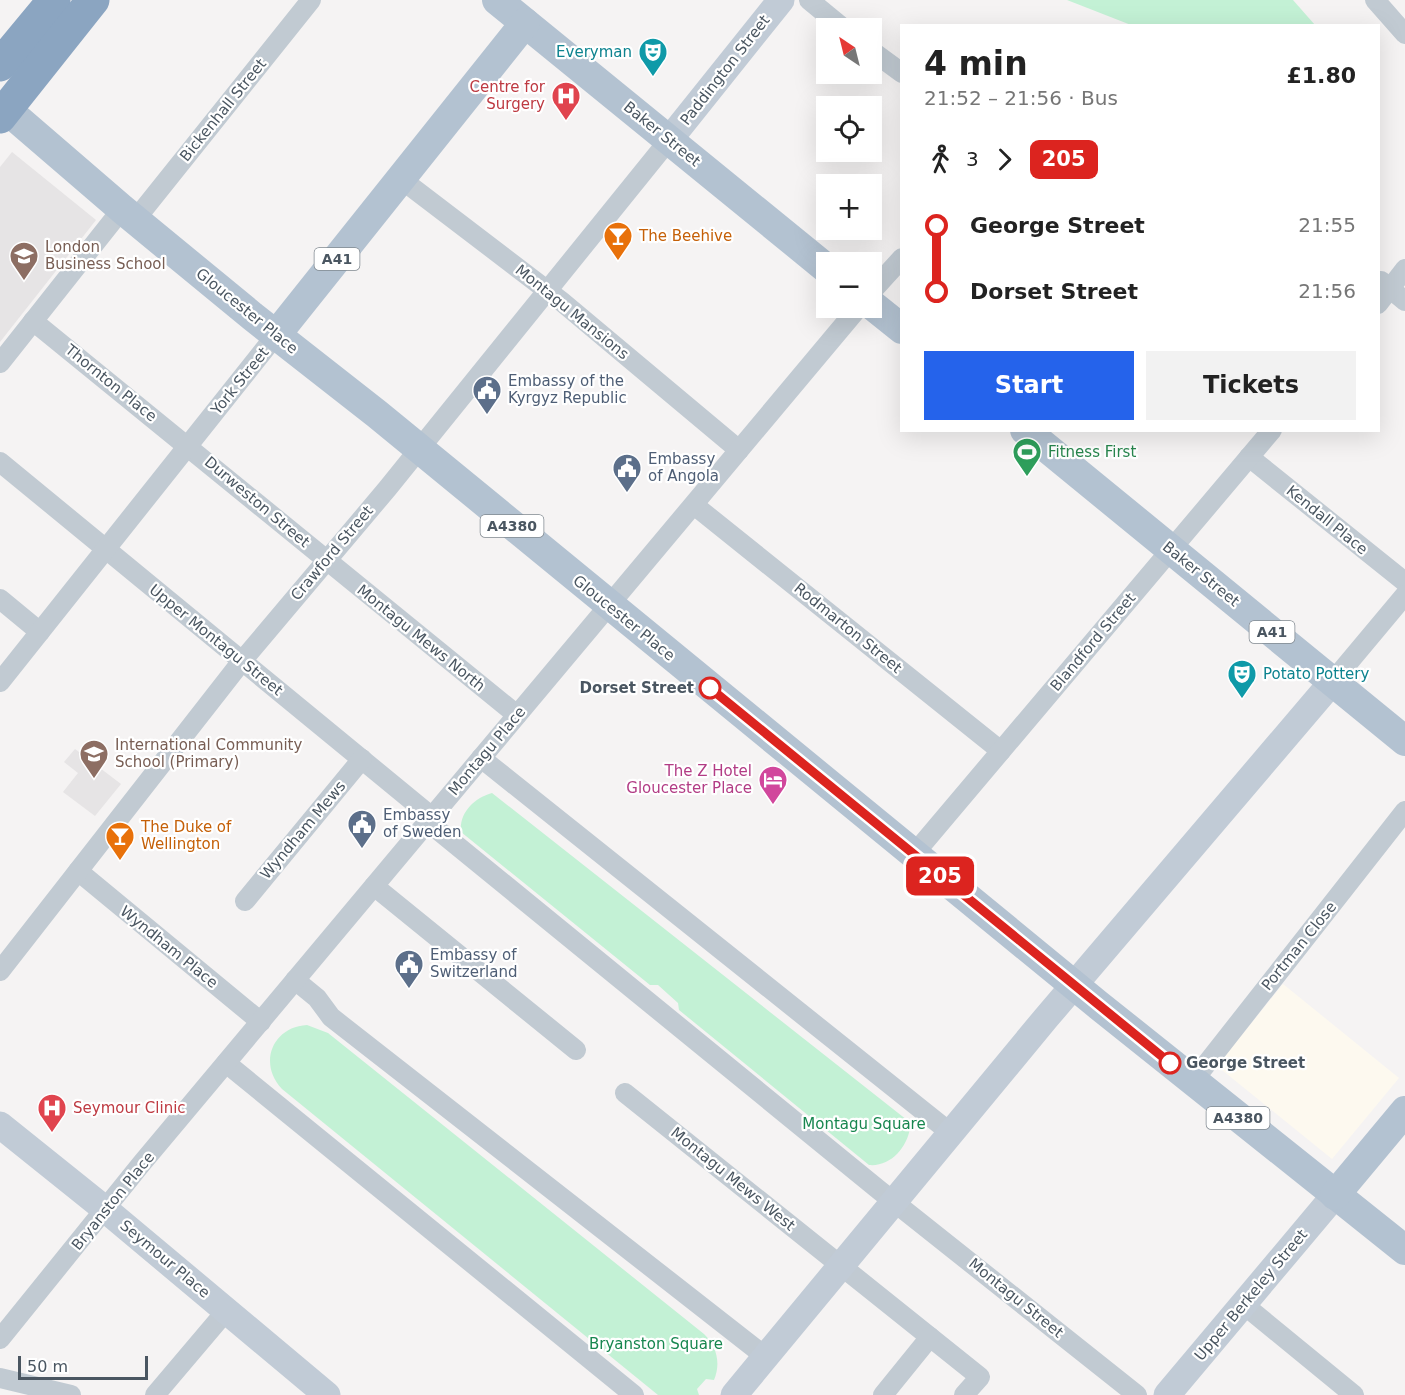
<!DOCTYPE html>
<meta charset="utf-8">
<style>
body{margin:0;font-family:"DejaVu Sans",sans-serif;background:#f2f2f2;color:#222;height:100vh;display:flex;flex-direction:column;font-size:22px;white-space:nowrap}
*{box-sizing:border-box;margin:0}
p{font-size:20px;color:#767676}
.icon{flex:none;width:33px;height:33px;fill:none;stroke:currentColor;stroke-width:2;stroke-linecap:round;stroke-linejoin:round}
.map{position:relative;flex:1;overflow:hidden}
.panel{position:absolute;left:900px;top:24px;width:480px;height:408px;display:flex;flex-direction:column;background:#fff;border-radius:0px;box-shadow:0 6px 24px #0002}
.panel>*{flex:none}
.badge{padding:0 12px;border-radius:9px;font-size:21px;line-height:39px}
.needle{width:39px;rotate:325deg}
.buttons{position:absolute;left:816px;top:18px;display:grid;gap:12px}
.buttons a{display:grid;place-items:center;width:66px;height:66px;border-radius:0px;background:#fff;box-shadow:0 6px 24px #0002;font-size:30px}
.scale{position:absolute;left:18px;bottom:15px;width:130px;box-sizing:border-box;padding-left:6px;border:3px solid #4a5661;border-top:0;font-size:16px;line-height:21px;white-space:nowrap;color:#4a5661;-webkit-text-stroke:4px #fff;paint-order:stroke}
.map>.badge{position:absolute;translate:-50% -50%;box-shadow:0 0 0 3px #fff}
.legs{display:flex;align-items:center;gap:9px;height:66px;padding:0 24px;font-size:20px}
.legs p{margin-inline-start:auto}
.headline{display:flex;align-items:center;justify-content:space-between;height:102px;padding:0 24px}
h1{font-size:33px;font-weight:700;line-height:45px}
.button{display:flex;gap:12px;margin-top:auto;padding:12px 24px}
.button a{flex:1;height:69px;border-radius:0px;background:#2563eb;color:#fff;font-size:24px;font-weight:700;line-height:69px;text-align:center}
.button a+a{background:#f2f2f2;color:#222}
ul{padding:0 24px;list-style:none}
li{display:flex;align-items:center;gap:21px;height:66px;font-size:22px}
li i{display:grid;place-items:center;width:9px;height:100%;margin:0 8px;background:currentColor}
li i::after{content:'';width:15px;height:15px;margin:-8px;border:4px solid;border-radius:50%;background:#fff}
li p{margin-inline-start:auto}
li:first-child i{background:linear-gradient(#0000 50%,currentColor 0)}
li:last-child i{background:linear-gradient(currentColor 50%,#0000 0)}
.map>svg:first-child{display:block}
</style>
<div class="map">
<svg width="1405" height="1395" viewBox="0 0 1405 1395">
<rect width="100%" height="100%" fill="#f5f3f3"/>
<!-- commercial -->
<polygon fill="#fdf9ef" points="1283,984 1399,1078 1332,1159 1217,1066"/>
<!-- education -->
<g fill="#e6e4e5">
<polygon points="12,152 96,220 0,342 0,167"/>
<polygon points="75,749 121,784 95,816 63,792 78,773 64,762"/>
</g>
<!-- green -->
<g fill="#c3f1d5">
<polygon points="1067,0 1293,0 1315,25 1131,25"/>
<path d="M492,793L907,1120L910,1128C907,1148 890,1167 869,1165L679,1010L678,1003L658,985H650L461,832C459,813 474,798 492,793Z"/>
<path d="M307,1025L328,1033L704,1334C717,1347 721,1363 714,1380L706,1379L697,1389L699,1395H658L282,1089C258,1064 272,1027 307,1025Z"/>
</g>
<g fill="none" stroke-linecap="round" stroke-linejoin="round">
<!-- street -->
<g stroke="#c1cad2" stroke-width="20">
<polyline points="809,0 843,28"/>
<polyline points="1375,0 1405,34"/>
<polyline points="872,51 902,73"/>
<polyline points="401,179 561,301 739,450"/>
<polyline points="135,220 311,0"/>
<polyline points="1381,281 1405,301"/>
<polyline points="872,291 902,258"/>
<polyline points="1378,304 1405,269"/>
<polyline points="33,321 517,715"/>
<polyline points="0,363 122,209"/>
<polyline points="1249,457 1405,582"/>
<polyline points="0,462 432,817"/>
<polyline points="694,505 1001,751"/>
<polyline points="0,599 40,632"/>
<polyline points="1333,681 1405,595"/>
<polyline points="0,682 276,335"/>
<polyline points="481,758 952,1134"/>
<polyline points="428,822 879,1190 1137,1395"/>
<polyline points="914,854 1272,430"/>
<polyline points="78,871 261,1022"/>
<polyline points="374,886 576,1050"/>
<polyline points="245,901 362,759"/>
<polyline points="0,971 242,661 387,489 669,140"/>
<polyline points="295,980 317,998 331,1017 766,1357"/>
<polyline points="226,1063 634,1395"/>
<polyline points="1193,1081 1405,811"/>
<polyline points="625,1093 980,1377 964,1395"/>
<polyline points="1243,1304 1354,1395"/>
<polyline points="0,1339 142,1163 858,308"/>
<polyline points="0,1378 71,1395"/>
<polyline points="155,1395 227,1310"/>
<polyline points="883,1395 930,1337"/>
</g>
<!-- secondary -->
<g stroke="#c1cbd6" stroke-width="27">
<polyline points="669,140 781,0"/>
<polyline points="0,1125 106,1210 327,1395"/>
<polyline points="734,1395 1046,1018 1333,681"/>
<polyline points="1167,1395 1335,1195"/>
</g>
<!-- primary -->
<g stroke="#b3c2d1" stroke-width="30">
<polyline points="497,0 826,268"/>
<polyline points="6,109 122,209 252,316 377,414 1097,1004 1405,1250"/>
<polyline points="872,305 902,329"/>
<polyline points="276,335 525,23"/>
<polyline points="1025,430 1405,741"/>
<polyline points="1335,1195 1405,1111"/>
</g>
<!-- highway -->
<g stroke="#8ba5c1" stroke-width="33">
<polyline points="0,65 54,0"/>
<polyline points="0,117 93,0"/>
</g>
</g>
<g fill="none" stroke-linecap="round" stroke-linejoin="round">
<!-- line-1 casing -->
<g stroke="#fff" stroke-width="14">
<polyline id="line-1" points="710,688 1170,1063"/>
</g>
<!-- line-1 -->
<use href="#line-1" stroke="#dc241f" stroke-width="9"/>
</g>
<!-- icons -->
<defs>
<g id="theatre-pin" transform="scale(1.5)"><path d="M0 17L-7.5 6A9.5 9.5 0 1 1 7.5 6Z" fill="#0f9aa8" stroke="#fff"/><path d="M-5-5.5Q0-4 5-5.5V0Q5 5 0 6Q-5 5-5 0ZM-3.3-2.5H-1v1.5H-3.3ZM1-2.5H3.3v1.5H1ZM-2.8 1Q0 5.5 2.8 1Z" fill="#fff"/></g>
<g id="hospital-pin" transform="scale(1.5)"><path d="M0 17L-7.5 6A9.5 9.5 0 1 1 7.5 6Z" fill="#e0444e" stroke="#fff"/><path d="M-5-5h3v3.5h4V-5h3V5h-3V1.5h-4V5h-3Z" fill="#fff"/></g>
<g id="bar-pin" transform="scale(1.5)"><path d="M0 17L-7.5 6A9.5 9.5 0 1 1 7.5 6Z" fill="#e8710a" stroke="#fff"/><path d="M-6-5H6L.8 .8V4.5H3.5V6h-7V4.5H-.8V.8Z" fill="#fff"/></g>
<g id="university-pin" transform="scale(1.5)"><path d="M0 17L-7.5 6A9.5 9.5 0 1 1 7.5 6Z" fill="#8d6e63" stroke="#fff"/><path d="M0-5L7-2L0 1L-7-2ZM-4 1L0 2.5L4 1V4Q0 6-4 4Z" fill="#fff"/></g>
<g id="civic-pin" transform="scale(1.5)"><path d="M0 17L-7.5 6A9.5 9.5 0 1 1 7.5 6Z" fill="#5c6f8a" stroke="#fff"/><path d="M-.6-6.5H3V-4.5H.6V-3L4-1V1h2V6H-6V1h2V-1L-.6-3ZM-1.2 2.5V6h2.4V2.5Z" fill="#fff"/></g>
<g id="stadium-pin" transform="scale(1.5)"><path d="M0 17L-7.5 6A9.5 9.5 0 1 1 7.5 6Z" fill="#2e9e5b" stroke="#fff"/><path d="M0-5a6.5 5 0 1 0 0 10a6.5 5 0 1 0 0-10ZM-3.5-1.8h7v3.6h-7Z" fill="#fff"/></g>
<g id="school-pin" transform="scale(1.5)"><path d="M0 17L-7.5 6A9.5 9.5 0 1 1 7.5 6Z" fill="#8d6e63" stroke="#fff"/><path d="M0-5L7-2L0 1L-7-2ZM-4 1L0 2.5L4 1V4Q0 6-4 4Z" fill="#fff"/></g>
<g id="hotel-pin" transform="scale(1.5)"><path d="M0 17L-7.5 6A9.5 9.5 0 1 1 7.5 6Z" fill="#d1479c" stroke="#fff"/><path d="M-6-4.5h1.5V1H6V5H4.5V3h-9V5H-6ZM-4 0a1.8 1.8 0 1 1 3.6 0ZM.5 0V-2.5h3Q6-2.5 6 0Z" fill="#fff"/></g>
</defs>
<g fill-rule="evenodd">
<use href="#theatre-pin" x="653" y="52"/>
<use href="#hospital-pin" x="566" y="96"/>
<use href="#bar-pin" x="618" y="236"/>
<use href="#university-pin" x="24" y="256"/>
<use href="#civic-pin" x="487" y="390"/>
<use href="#stadium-pin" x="1027" y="452"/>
<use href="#civic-pin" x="627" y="468"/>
<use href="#theatre-pin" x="1242" y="674"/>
<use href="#school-pin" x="94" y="754"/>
<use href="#hotel-pin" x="773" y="780"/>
<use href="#civic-pin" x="362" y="824"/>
<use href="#bar-pin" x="120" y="836"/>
<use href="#civic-pin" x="409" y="964"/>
<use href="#hospital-pin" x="52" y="1108"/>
</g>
<!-- markers -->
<g fill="#fff" stroke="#dc241f" stroke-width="3">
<circle cx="710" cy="688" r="10"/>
<circle cx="1170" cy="1063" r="10"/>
</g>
<g text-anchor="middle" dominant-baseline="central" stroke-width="4.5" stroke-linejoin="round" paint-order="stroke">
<!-- shield labels -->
<g fill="#fff" stroke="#808990" stroke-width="1.5">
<rect x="314.5" y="248" width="45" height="22" rx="4.5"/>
<rect x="480.5" y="515" width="63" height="22" rx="4.5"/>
<rect x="1249.5" y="621" width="45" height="22" rx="4.5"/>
<rect x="1206.5" y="1107" width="63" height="22" rx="4.5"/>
</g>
<g font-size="14" font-weight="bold" fill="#4a5661">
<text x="337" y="259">A41</text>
<text x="512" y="526">A4380</text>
<text x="1272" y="632">A41</text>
<text x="1238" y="1118">A4380</text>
</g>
<!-- culture labels -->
<g font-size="15" fill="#0d838f" stroke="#fff" text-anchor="end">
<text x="632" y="52">Everyman</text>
<text x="1263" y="674" text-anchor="start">Potato Pottery</text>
</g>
<!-- street labels -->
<g font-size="15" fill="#4a5661" stroke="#fff">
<text transform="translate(725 70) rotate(-52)">Paddington Street</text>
<text transform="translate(223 110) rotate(-51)">Bickenhall Street</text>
<text transform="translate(662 134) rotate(39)">Baker Street</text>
<text transform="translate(247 311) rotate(39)">Gloucester Place</text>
<text transform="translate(572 312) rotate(39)">Montagu Mansions</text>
<text transform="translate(240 381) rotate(-51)">York Street</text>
<text transform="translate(111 383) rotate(39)">Thornton Place</text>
<text transform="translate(257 502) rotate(40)">Durweston Street</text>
<text transform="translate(1327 520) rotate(39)">Kendall Place</text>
<text transform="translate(332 553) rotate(-50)">Crawford Street</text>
<text transform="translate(1201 574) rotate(39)">Baker Street</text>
<text transform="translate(624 618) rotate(39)">Gloucester Place</text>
<text transform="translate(848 628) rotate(39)">Rodmarton Street</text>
<text transform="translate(421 638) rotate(39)">Montagu Mews North</text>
<text transform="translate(216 640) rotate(39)">Upper Montagu Street</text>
<text transform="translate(1093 642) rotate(-50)">Blandford Street</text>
<text transform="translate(487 751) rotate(-50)">Montagu Place</text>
<text transform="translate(303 830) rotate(-50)">Wyndham Mews</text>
<text transform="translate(1299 946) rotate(-51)">Portman Close</text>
<text transform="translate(169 947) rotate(39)">Wyndham Place</text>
<text transform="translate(733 1179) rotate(39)">Montagu Mews West</text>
<text transform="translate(113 1201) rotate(-51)">Bryanston Place</text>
<text transform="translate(165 1259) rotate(40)">Seymour Place</text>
<text transform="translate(1251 1295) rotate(-50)">Upper Berkeley Street</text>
<text transform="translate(1016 1298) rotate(39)">Montagu Street</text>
</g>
<!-- health labels -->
<g font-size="15" fill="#be3a42" stroke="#fff" text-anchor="end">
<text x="545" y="87">Centre for<tspan x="545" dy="17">Surgery</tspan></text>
<text x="73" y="1108" text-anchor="start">Seymour Clinic</text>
</g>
<!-- food labels -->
<g font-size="15" fill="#c56008" stroke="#fff" text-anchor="start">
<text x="639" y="236">The Beehive</text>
<text x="141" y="827">The Duke of<tspan x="141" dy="17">Wellington</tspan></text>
</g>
<!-- education labels -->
<g font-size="15" fill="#785e54" stroke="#fff" text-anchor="start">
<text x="45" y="247">London<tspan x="45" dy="17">Business School</tspan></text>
<text x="115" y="745">International Community<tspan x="115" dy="17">School (Primary)</tspan></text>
</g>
<!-- service labels -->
<g font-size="15" fill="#4e5e75" stroke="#fff" text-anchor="start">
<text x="508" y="381">Embassy of the<tspan x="508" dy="17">Kyrgyz Republic</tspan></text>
<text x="648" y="459">Embassy<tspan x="648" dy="17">of Angola</tspan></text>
<text x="383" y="815">Embassy<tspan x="383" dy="17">of Sweden</tspan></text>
<text x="430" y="955">Embassy of<tspan x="430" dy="17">Switzerland</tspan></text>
</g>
<!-- leisure labels -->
<g font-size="15" fill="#27864d" stroke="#fff" text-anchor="start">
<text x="1048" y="452">Fitness First</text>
</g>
<!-- stop labels -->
<g font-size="15" font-weight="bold" fill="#4a5661" stroke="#fff" text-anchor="end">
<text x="694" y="688">Dorset Street</text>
<text x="1186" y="1063" text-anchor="start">George Street</text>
</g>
<!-- hotel labels -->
<g font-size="15" fill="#b23c85" stroke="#fff" text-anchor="end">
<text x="752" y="771">The Z Hotel<tspan x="752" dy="17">Gloucester Place</tspan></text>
</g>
<!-- park labels -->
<g font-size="15" fill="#17864f" stroke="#fff">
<text x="864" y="1124">Montagu Square</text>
<text x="656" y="1344">Bryanston Square</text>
</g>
</g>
</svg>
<div class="buttons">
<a><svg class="needle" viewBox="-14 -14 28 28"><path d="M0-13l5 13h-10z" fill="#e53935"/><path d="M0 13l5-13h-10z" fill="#767676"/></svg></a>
<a><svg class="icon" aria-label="locate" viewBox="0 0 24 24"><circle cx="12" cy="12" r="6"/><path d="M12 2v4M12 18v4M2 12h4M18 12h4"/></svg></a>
<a>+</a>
<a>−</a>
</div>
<div class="scale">50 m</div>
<b class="badge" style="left:940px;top:876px;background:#dc241f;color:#fff">205</b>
<section class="panel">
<div class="headline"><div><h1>4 min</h1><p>21:52 – 21:56 · Bus</p></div><b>£1.80</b></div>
<div class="legs"><svg class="icon" aria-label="walk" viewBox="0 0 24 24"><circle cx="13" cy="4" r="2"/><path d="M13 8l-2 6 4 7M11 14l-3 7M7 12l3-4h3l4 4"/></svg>3<svg class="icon" aria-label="forward" viewBox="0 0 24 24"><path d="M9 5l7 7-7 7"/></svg><b class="badge" style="background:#dc241f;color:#fff">205</b></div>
<ul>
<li><i style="color:#dc241f"></i><b>George Street</b><p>21:55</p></li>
<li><i style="color:#dc241f"></i><b>Dorset Street</b><p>21:56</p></li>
</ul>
<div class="button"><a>Start</a><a>Tickets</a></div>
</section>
</div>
